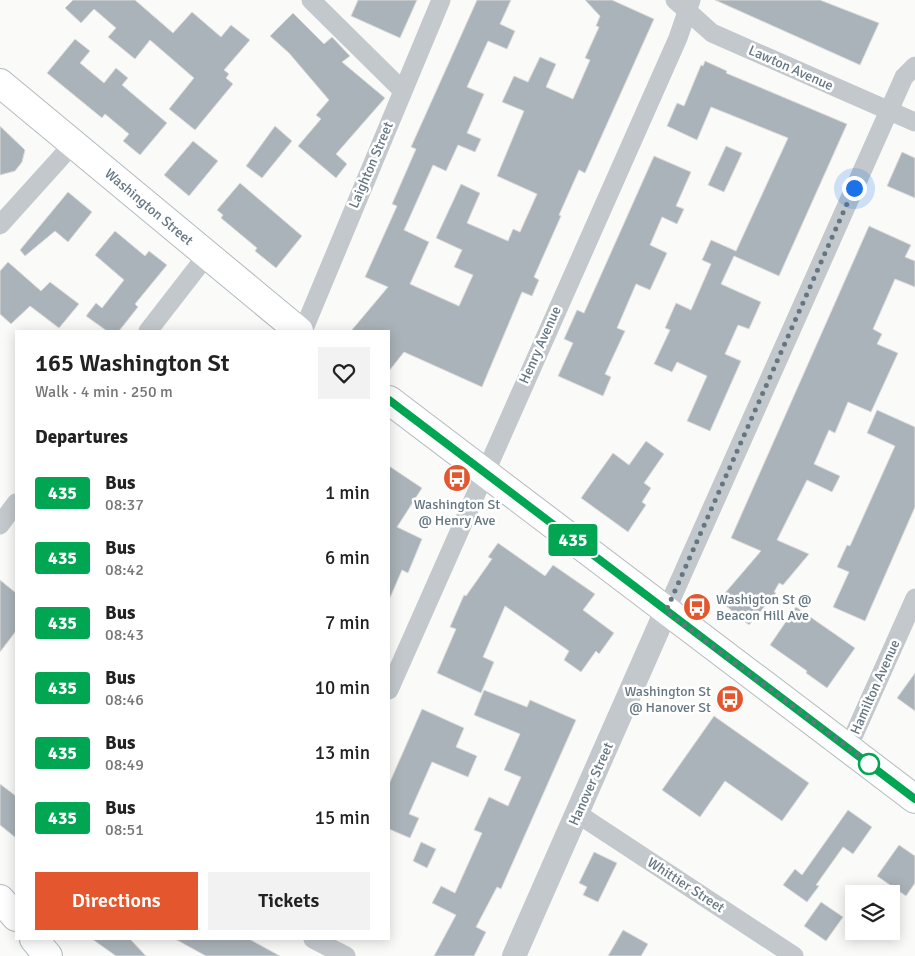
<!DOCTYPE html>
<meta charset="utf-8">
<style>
body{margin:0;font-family:Signika,sans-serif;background:#f2f2f2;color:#222;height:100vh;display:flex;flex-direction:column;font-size:19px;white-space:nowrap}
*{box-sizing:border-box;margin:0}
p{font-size:16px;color:#767676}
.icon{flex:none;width:28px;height:28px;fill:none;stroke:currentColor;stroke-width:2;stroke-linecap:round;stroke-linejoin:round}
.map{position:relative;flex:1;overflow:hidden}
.side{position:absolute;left:15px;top:330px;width:375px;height:610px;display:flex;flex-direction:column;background:#fff;border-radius:0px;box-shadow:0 2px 12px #0003}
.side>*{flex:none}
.badge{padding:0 10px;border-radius:4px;font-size:18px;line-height:32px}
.fabs{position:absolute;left:845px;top:885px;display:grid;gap:10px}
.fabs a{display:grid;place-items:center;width:55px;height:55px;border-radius:0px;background:#fff;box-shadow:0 2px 12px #0003;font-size:25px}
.you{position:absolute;width:25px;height:25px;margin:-12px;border:4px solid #fff;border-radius:50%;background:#1a73e8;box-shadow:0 0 0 8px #1a73e833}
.map>.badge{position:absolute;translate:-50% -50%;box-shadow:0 0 0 2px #fff}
h2{padding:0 20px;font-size:19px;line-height:45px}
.round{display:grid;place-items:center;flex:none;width:52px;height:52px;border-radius:0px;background:#f2f2f2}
.head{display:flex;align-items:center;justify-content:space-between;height:85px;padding:0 20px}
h1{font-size:24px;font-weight:600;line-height:38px}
.action{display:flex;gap:10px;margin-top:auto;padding:10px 20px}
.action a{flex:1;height:58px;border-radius:0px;background:#e4572e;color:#fff;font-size:20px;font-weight:600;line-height:58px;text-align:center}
.action a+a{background:#f2f2f2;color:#222}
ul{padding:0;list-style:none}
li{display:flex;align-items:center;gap:15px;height:65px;padding:0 20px}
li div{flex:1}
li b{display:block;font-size:19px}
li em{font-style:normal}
li .badge{min-width:55px;font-weight:700;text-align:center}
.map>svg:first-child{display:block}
</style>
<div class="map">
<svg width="915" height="956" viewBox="0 0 915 956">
<rect width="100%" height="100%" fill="#fafaf8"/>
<!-- building -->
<g fill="#aab3b9" stroke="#dcdcda">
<polygon points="73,0 135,0 173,33 192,12 221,37 231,25 250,40 224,70 229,74 226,78 233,84 195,130 169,109 194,78 150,40 135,59 108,37 116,28 94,9 81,23 65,8"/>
<polygon points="358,0 417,0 400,38 351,16"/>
<polygon points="477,0 511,0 500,24 515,31 507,49 488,41 467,87 484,94 467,133 481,139 475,152 458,145 446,171 433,165 404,230 429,242 410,284 459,306 473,275 454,267 462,250 436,238 461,184 480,193 467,223 508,241 513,229 520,232 537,194 497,176 524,111 502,102 514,76 528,82 540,57 556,64 546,87 573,99 590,60 585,58 599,27 596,26 600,16 585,0 612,0 654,19 585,173 579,170 559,215 561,216 534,277 539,280 532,296 522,292 482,387 404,352 389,371 389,331 351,331 388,287 365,277 397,206 392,204 416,149 411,147"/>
<polygon points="715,0 820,0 879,23 860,65"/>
<polygon points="293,13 324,44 332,37 350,56 342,62 385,98 336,154 347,164 336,178 298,146 321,119 316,115 329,100 289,53 270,36"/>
<polygon points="75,39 90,51 80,63 104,83 116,68 128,78 122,85 167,123 140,155 123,141 129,134 105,114 102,118 47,73"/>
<polygon points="705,61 727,71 726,73 847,124 779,276 734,256 721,284 761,302 749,329 738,325 725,354 741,361 710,431 687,421 707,376 677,362 672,372 654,364 670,330 665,328 676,303 691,310 711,264 702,260 711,240 736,251 788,138 711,107 697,140 667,126 677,103 684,106 701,65 703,66"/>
<polygon points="0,126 25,150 22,162 15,171 0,175"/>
<polygon points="275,126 292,141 262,178 246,166"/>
<polygon points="193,141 218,161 189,196 164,175"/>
<polygon points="726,146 742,153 724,192 708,185"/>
<polygon points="902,152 915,158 915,198 887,186"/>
<polygon points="654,156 691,172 676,206 684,209 677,224 662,217 650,245 667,253 650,290 636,284 617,328 625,331 605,374 611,377 603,396 558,376 573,343 564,339 577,310 584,313"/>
<polygon points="240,183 302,236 276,268 255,251 257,248 221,218 223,215 217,210"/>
<polygon points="68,192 92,212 68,242 55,231 25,256 20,250"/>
<polygon points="869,226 911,245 905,257 915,261 915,287 895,279 873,329 882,334 877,344 898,353 871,412 848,402 835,433 829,430 814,464 840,476 832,492 807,480 777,540 809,554 783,585 779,583 774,592 776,593 749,625 719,600 761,551 731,538"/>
<polygon points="115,231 145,256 149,251 167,265 135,304 138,307 119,331 107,331 86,316 96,303 102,308 124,280 95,255"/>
<polygon points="8,262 41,291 50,282 79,304 59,328 30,306 11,324 0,314 0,271"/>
<polygon points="877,410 915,427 915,507 865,621 833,607 849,572 837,567 847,545 850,546 895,446 867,433"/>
<polygon points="646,441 664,454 644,483 651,488 642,502 646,505 628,532 581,498 613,453 629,465"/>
<polygon points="389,466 422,488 397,527 422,539 408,573 402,570 389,600"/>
<polygon points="498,543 545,576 553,565 595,594 583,610 614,633 599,654 596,651 581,672 564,660 569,651 505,606 483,657 494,662 481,693 437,673 456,629 450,627 464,595 466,596 492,559 488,557"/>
<polygon points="0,580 16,593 16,631 0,652"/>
<polygon points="796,607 855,648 827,688 806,673 807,671 770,645"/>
<polygon points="915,673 915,711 897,698"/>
<polygon points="484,690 527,707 530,700 576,720 501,889 497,887 476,927 486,932 474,956 434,956 456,915 432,903 441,886 455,893 482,833 474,830 489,797 508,806 521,777 504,770 520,734 474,715"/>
<polygon points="422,709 464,728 456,747 477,756 468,777 432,762 409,814 419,818 410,838 389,829 389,784"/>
<polygon points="714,716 809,783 782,821 725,781 700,817 662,790"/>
<polygon points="0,784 16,796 16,838 0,825"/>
<polygon points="848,810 872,827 853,854 843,847 816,885 819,886 807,902 783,885 795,869 802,875"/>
<polygon points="421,842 436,849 427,868 413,861"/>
<polygon points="899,845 915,856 915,883 906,896 877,876"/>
<polygon points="594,852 617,863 598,902 583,895 587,887 579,883"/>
<polygon points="821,902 843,917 826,941 804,926"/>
<polygon points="623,930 648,944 641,956 608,956"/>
<polygon points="92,939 130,939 146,956 116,956"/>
<polygon points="175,939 249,939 280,956 206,956"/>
</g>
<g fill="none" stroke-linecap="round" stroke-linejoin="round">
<!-- secondary casing -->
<g stroke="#b3babf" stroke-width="30">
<g id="secondary">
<polyline points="0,83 299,331"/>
<polyline points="389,400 915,799"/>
<polyline points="0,899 16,917"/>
<polyline points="34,939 48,956"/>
</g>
</g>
<!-- minor -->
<g stroke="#c3c8cc" stroke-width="19">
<polyline points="311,0 402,90"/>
<polyline points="675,0 712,33 915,122"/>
<polyline points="0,225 73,144"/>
<polyline points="148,331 207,255"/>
<polyline points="303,331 441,0"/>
<polyline points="0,525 16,503"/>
<polyline points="666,611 904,77 915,66"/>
<polyline points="389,690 678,38 691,0"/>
<polyline points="848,748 915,598"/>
<polyline points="578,814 794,956"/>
<polyline points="313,939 346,956"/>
</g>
<!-- tertiary -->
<polyline stroke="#c3c8cc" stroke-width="24" points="514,956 666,611"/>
<!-- secondary -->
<use href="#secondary" stroke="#fff" stroke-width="28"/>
</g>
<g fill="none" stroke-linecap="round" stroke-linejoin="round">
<!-- line casing -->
<g stroke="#fff" stroke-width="11">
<polyline id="line" points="389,400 915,799"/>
</g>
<!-- line -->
<use href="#line" stroke="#00a651" stroke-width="8"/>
<!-- walk -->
<polyline stroke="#657683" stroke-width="5" stroke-dasharray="0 9" points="854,188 666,611 875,768 869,764"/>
</g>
<!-- icons -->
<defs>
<g id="bus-disc" transform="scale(1.4375)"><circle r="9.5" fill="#e4572e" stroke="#fff"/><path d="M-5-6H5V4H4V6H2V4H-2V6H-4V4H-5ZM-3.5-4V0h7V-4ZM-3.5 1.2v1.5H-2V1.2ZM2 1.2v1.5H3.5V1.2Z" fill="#fff"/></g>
</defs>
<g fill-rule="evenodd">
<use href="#bus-disc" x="457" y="478"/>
<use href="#bus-disc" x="697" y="607"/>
<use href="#bus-disc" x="730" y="699"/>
</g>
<!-- markers -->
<circle fill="#fff" stroke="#00a651" stroke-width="2.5" cx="869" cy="764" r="10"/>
<g text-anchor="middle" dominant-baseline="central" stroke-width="5" stroke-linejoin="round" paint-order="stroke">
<!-- street labels -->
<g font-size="14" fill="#657683" stroke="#fff">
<text transform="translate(791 68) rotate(24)">Lawton Avenue</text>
<text transform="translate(371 165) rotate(-67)">Laighton Street</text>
<text transform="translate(149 207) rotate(40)">Washington Street</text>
<text transform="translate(540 345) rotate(-66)">Henry Avenue</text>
<text transform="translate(875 687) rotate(-66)">Hamilton Avenue</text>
<text transform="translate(591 784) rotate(-66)">Hanover Street</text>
<text transform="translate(686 885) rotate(33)">Whittier Street</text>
</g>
<!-- poi labels -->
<g font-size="14" fill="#657683" stroke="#fff">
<text x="457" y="504">Washington St<tspan x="457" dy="16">@ Henry Ave</tspan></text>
<text x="716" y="599" text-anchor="start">Washigton St @<tspan x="716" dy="16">Beacon Hill Ave</tspan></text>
<text x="711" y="691" text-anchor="end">Washington St<tspan x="711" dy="16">@ Hanover St</tspan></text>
</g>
</g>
</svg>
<div class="fabs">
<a><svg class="icon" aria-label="layers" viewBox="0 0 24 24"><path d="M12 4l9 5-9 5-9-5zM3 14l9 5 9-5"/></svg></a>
</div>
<div class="you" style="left:854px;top:188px"></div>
<b class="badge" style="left:573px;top:540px;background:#00a651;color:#fff">435</b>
<section class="side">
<div class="head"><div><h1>165 Washington St</h1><p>Walk · 4 min · 250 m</p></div><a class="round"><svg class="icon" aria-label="heart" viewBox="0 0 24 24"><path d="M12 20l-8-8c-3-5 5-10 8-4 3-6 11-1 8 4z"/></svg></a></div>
<h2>Departures</h2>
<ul>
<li><span class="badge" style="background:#00a651;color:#fff">435</span><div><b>Bus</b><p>08:37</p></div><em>1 min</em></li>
<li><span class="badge" style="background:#00a651;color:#fff">435</span><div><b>Bus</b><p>08:42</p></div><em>6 min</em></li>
<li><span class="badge" style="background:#00a651;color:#fff">435</span><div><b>Bus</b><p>08:43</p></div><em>7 min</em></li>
<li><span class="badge" style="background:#00a651;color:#fff">435</span><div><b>Bus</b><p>08:46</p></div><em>10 min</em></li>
<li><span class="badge" style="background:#00a651;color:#fff">435</span><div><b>Bus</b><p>08:49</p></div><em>13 min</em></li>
<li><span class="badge" style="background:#00a651;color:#fff">435</span><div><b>Bus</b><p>08:51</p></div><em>15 min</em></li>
</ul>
<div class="action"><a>Directions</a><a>Tickets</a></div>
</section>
</div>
